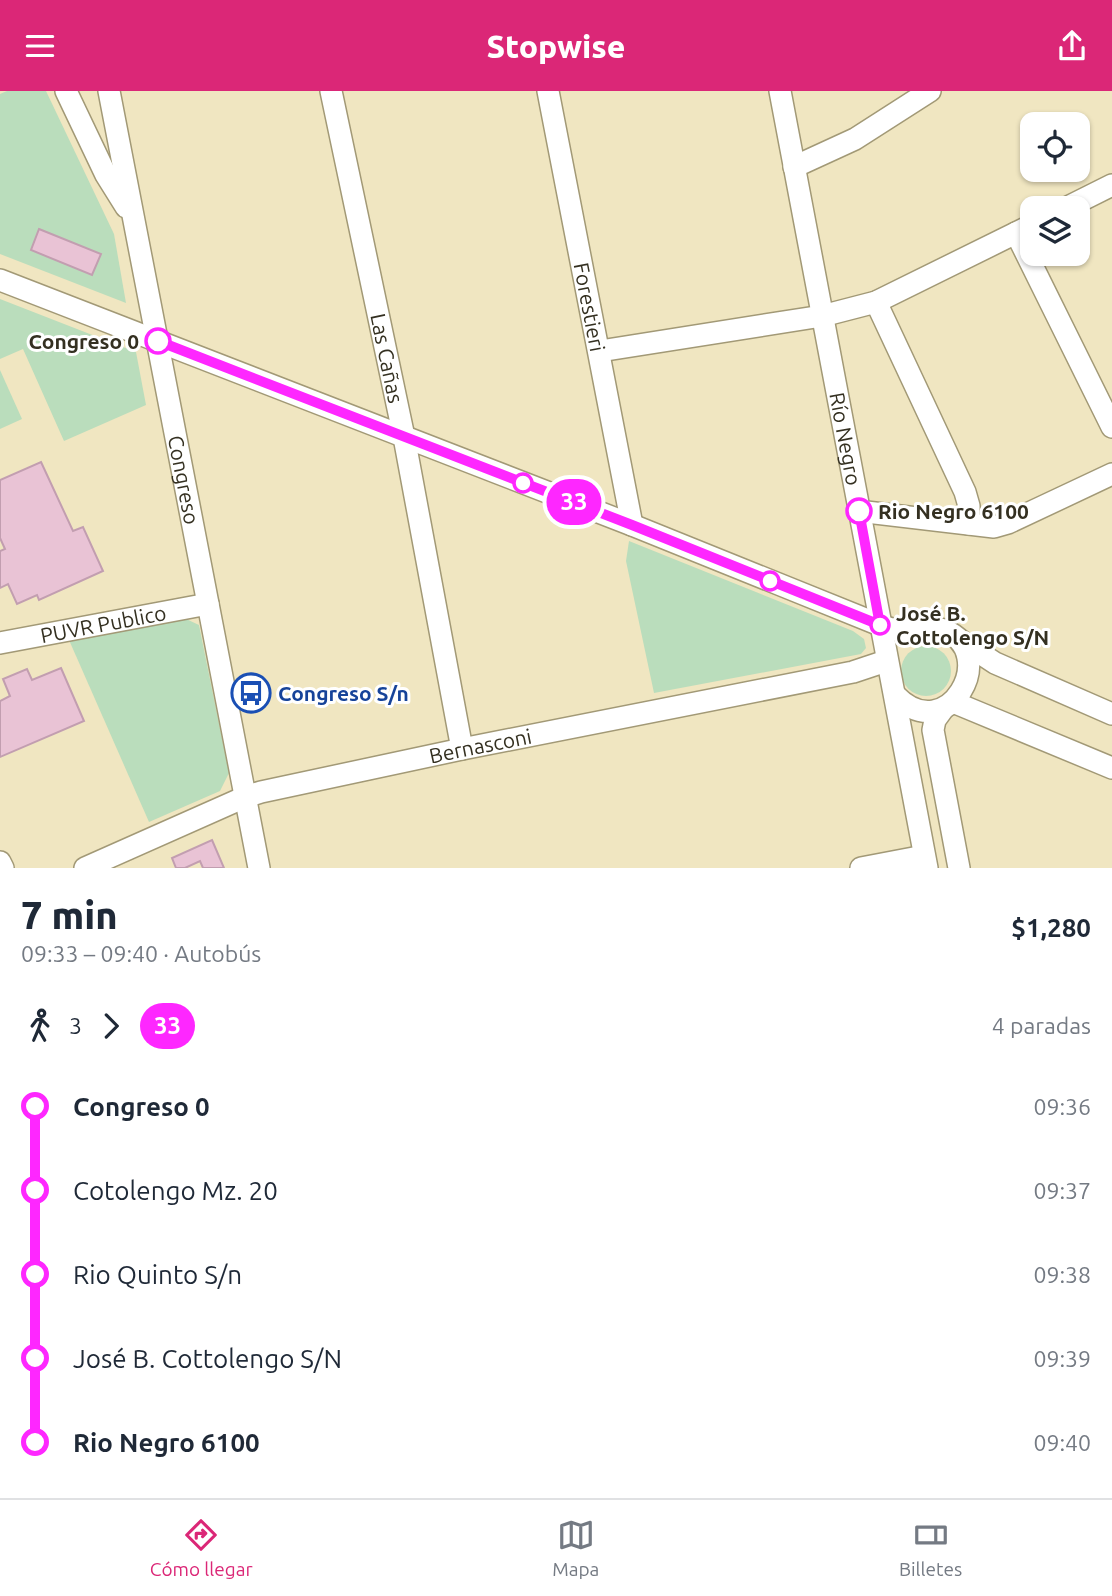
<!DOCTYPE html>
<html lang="es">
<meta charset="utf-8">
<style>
body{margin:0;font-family:Ubuntu,sans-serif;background:#f2f2f3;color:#1f2937;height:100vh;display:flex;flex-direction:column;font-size:26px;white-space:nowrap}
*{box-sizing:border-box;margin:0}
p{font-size:23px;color:#747a83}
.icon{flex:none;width:38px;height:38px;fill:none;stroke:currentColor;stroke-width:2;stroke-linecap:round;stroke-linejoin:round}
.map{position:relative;height:777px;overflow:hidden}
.drawer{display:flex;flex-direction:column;background:#fff;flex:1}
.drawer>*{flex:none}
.badge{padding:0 14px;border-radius:23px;font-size:24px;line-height:46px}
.buttons{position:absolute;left:1020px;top:21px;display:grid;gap:14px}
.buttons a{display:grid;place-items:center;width:70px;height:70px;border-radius:14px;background:#fff;box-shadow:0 2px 5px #0004;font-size:35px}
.map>.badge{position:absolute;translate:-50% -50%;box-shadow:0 0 0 4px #fff}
.legs{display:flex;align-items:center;gap:10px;height:77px;padding:0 21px;font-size:23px}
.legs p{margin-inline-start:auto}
.head{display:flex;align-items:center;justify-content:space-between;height:119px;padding:0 21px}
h1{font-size:38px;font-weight:800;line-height:52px}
ul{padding:0 21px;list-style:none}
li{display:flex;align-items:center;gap:24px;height:84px;font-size:26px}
li i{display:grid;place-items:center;width:10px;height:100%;margin:0 9px;background:currentColor}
li i::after{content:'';width:18px;height:18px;margin:-9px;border:5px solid;border-radius:50%;background:#fff}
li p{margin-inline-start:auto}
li:first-child i{background:linear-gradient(#0000 50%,currentColor 0)}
li:last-child i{background:linear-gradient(currentColor 50%,#0000 0)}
header{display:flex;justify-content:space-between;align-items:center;height:91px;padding:0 21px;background:#db2777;color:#fff;font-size:32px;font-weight:800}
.menu{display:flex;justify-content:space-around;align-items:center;height:98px;border-top:2px solid #e0e1e3;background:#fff;font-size:19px;color:#747a83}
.menu a{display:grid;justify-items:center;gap:4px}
.menu .on{color:#db2777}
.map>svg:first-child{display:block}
</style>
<header><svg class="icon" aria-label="menu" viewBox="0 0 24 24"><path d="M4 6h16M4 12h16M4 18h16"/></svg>Stopwise<svg class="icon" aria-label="share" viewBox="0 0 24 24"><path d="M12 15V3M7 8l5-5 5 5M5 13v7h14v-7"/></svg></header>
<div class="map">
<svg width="1112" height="777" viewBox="0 0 1112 777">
<rect width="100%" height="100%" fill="#f0e6c1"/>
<!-- green -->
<g fill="#baddbc">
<polygon points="7,0 46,0 114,143 126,212 0,163 0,3"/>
<polygon points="0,208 136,261 146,314 64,350 23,258 0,268"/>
<polygon points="0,279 22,328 0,338"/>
<polygon points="629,450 853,540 864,548 866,557 861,563 654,602 626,470"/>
<polygon points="184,527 199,534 229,682 220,700 149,731 69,549"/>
<circle cx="926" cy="580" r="25"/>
</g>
<!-- building -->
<g fill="#e9c3d5" stroke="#c29eb0" stroke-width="2">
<polygon points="39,138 101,163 92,184 31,159"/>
<polygon points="41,371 73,440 83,436 103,480 39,509 37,504 17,513 8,493 0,497 0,460 5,458 0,447 0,389"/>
<polygon points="61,577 84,630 0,666 0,610 10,605 3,588 27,578 32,589"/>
<polygon points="212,749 224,777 203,777 200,770 185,777 176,777 172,767"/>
</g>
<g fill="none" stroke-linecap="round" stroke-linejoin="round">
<!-- minor casing -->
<g stroke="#a29976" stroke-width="24">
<g id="minor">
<polyline points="66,0 106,84 126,116"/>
<path id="s1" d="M109,0L259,777"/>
<path id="s2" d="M331,0L404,346L462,658"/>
<path id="s3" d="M548,0L632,434"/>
<path id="s4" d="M780,0L927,777"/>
<polyline points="794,76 855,48 930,0"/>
<polyline points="1066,117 1112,94"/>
<polyline points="1016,142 1112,336"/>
<path d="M0,189L632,434L880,534C890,538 900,541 912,540C924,539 932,535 944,539C1001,561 948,659 895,604"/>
<polyline points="876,211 965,401 969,415 969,433"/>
<polyline points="600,260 822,225 876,211 1032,134"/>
<polyline points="858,420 994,436 1008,432 1112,383"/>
<polyline points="960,549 995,572 1112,623"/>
<path id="s5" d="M0,552L208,513"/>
<polyline points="953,611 1112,677"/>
<polyline points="943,618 935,629 933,639 959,777"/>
<polyline points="0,771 3,777"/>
<path id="s6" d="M85,777L245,706L261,701L462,658L853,581L886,570"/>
<polyline points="861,777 924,765"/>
</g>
</g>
<!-- minor -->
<use href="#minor" stroke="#fff" stroke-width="21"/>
</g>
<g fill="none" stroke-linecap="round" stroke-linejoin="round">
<!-- line-1 casing -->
<g stroke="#fff" stroke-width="16">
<polyline id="line-1" points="158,250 632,434 880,534 859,420"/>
</g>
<!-- line-1 -->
<use href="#line-1" stroke="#fe27ff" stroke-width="10"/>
</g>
<!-- icons -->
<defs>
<g id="bus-ring" transform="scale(2.0125)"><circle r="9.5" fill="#fff" stroke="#1a4fb4" stroke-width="1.5"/><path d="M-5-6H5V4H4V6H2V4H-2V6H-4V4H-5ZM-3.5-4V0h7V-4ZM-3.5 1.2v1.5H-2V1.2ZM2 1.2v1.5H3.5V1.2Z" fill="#1a4fb4"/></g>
</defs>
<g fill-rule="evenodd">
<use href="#bus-ring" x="251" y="602"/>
</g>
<!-- markers -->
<g fill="#fff" stroke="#fe27ff" stroke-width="3.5">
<circle cx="158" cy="250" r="12"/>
<circle cx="523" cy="392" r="9"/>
<circle cx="859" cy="420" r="12"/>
<circle cx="770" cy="490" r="9"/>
<circle cx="880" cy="534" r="9"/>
</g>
<g text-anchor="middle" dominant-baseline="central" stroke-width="6" stroke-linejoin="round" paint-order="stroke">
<!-- street labels -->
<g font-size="21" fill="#343021" stroke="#fff">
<text stroke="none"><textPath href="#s3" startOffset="220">Forestieri</textPath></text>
<text stroke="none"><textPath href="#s2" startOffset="273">Las Cañas</textPath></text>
<text stroke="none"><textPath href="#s4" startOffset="354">Río Negro</textPath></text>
<text stroke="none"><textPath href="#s1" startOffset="396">Congreso</textPath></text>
<text stroke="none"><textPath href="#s5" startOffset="105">PUVR Publico</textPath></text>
<text stroke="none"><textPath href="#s6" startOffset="416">Bernasconi</textPath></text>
</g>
<!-- stop labels -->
<g font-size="21" font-weight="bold" fill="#343021" stroke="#fff" text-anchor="start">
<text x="139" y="250" text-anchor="end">Congreso 0</text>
<text x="878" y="420">Rio Negro 6100</text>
<text x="896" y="522">José B.<tspan x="896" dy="24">Cottolengo S/N</tspan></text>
</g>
<!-- transit labels -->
<g font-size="21" font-weight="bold" fill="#164399" stroke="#fff" text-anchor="start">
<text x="278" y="602">Congreso S/n</text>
</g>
</g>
</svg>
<div class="buttons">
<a><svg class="icon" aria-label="locate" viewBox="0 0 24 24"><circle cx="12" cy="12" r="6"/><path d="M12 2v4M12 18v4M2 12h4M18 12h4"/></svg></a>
<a><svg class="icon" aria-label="layers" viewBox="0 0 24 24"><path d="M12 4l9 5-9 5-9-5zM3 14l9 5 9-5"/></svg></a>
</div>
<b class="badge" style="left:574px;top:411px;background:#fe27ff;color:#fff">33</b>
</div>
<section class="drawer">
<div class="head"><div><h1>7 min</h1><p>09:33 – 09:40 · Autobús</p></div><b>$1,280</b></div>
<div class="legs"><svg class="icon" aria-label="walk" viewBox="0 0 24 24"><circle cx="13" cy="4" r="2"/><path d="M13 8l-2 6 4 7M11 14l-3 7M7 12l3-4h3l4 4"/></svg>3<svg class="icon" aria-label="forward" viewBox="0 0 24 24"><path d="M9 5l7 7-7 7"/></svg><b class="badge" style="background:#fe27ff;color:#fff">33</b><p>4 paradas</p></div>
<ul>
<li><i style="color:#fe27ff"></i><b>Congreso 0</b><p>09:36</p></li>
<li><i style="color:#fe27ff"></i><span>Cotolengo Mz. 20</span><p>09:37</p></li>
<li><i style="color:#fe27ff"></i><span>Rio Quinto S/n</span><p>09:38</p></li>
<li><i style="color:#fe27ff"></i><span>José B. Cottolengo S/N</span><p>09:39</p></li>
<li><i style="color:#fe27ff"></i><b>Rio Negro 6100</b><p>09:40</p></li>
</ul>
</section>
<nav class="menu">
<a class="on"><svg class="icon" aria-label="directions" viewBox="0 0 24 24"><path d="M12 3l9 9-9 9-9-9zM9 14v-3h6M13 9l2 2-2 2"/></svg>Cómo llegar</a>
<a><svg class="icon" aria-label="map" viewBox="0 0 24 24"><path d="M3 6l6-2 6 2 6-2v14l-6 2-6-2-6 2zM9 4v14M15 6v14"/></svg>Mapa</a>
<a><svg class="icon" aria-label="tickets" viewBox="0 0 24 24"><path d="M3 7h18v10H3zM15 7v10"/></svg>Billetes</a>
</nav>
